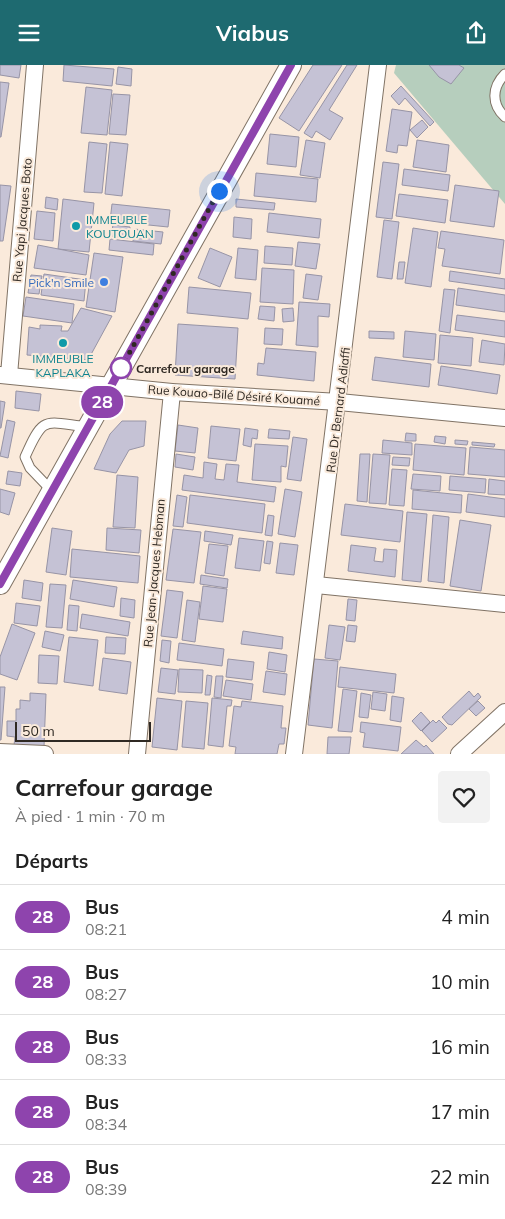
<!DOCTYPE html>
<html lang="fr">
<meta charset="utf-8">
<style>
body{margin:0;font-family:Mulish,sans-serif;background:#f2f2f2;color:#222;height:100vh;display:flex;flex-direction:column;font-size:19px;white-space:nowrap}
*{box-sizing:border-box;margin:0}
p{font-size:16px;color:#767676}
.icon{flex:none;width:28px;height:28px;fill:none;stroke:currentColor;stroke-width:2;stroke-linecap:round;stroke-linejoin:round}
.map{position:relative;height:689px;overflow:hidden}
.details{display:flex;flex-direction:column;background:#fff;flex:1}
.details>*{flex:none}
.badge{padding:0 10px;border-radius:16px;font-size:18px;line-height:32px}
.scale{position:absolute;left:15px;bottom:12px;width:136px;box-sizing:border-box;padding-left:5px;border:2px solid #2f2923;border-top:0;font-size:14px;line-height:18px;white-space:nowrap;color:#2f2923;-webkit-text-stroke:4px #faeadb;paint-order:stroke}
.you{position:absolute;width:25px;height:25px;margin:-12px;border:4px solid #fff;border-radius:50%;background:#1a73e8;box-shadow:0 0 0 8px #1a73e833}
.map>.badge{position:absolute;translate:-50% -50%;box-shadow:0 0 0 2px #fff}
h2{padding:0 15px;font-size:19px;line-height:45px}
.round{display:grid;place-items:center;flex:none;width:52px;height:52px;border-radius:5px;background:#f2f2f2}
.headline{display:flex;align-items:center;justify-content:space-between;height:85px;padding:0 15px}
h1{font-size:24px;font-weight:700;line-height:38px}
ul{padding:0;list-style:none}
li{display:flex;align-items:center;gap:15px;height:65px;padding:0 15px;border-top:1px solid #e0e0e0}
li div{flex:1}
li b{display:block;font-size:19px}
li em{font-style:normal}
li .badge{min-width:55px;font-weight:700;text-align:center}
header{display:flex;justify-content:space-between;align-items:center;height:65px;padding:0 15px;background:#1e6a70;color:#fff;font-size:22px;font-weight:700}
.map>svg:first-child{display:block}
</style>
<header><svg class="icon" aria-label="menu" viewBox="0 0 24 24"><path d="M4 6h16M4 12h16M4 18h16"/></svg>Viabus<svg class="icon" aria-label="share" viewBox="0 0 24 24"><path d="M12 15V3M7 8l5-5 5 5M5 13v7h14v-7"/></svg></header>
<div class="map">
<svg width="505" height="689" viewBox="0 0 505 689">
<rect width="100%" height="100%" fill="#faeadb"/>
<!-- green -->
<polygon fill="#b6cebd" points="396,0 505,0 505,139 394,8"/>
<!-- building -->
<g fill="#c5c2d5" stroke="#9794a6">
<polygon points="0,0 21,0 19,13 0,10"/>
<polygon points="64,0 114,4 112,21 63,16"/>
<polygon points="313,0 342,0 299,66 279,53"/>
<polygon points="347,0 357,0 329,45 343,53 330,75 316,66 312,73 304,68"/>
<polygon points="429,0 459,0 464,3 451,19 439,12"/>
<polygon points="118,2 132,4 131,21 116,19"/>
<polygon points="0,17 9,18 1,72 0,72"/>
<polygon points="401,21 434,57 430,61 405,33 399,40 391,31"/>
<polygon points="86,22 112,25 107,70 81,68"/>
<polygon points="113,29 130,30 126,70 109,69"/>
<polygon points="392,44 412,47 407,81 398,80 397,88 386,86"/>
<polygon points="422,55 428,62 417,73 410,65"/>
<polygon points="270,69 299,72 296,102 267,99"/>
<polygon points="306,75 325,78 320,113 300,110"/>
<polygon points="417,75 449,80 446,107 413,102"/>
<polygon points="89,77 107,79 102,128 84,127"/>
<polygon points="110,77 128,79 122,131 105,129"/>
<polygon points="383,97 399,99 392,154 376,152"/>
<polygon points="404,104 450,110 448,126 402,120"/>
<polygon points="256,108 318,114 316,137 254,131"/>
<polygon points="0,120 11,121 3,176 0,176"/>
<polygon points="455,120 499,126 494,162 450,156"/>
<polygon points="399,129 448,135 445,158 396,151"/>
<polygon points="46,132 58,134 57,145 45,143"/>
<polygon points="63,134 94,138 89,187 58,184"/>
<polygon points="236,134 275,138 274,145 236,142"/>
<polygon points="112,139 170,145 168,162 110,156"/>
<polygon points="37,146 55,148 53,176 34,174"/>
<polygon points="269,148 321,154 319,173 267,167"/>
<polygon points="234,152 252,154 251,174 233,172"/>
<polygon points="384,155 399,157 392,214 377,212"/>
<polygon points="113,160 130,162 129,173 111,171"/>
<polygon points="413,163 438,167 431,222 405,218"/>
<polygon points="134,164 163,167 161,179 133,176"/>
<polygon points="441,166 504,175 500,209 442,201 445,184 438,183"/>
<polygon points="110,174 154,179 153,190 109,185"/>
<polygon points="298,177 320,179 316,204 295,201"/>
<polygon points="38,180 89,190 86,210 34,203"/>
<polygon points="265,181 293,183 292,200 264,198"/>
<polygon points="210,183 232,192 220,222 198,213"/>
<polygon points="238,183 258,185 256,215 235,213"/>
<polygon points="94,188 123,192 115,247 86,242"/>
<polygon points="399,197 405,197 403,214 397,214"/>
<polygon points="262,203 294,205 293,239 260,237"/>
<polygon points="450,206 505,214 505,224 449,216"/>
<polygon points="44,209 86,215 84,236 41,230"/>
<polygon points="306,209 322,211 318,235 303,233"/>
<polygon points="31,210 42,211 39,229 28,228"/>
<polygon points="189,222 251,228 248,254 187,248"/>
<polygon points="458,223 505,230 505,247 456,240"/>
<polygon points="444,224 455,225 450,268 439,266"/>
<polygon points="26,232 74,239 72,258 23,251"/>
<polygon points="299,237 330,239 329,252 318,251 318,282 296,280"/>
<polygon points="260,241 275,242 274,256 258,254"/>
<polygon points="81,243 112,251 88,295 27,290 29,262 40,264 40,260 62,261 61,266 68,266"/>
<polygon points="293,243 294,256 283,257 282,244"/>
<polygon points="457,250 505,256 505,272 455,265"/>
<polygon points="178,259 238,263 235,314 175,310"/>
<polygon points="265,263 283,264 282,280 264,279"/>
<polygon points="369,266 394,267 394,274 369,273"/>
<polygon points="405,266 436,269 434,295 403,292"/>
<polygon points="440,270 473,273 471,301 438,298"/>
<polygon points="482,275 505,279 504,300 479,297"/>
<polygon points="266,283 316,287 314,316 257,310 258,298 264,299"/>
<polygon points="375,292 431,299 429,322 372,315"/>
<polygon points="441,301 500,310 497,329 438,320"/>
<polygon points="16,326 41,329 39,346 15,343"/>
<polygon points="0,336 5,337 1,363 0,363"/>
<polygon points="7,355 15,357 8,393 0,391"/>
<polygon points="122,356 146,356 144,381 129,385 116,408 94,404 110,369"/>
<polygon points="178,360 198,363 195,388 175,386"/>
<polygon points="211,361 240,364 236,396 208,393"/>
<polygon points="245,363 258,365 257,374 252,373 251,382 243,380"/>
<polygon points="269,364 290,366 289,374 268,373"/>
<polygon points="406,368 416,369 416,376 405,376"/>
<polygon points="435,371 446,372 445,379 434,377"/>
<polygon points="293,372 307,374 301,416 287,414"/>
<polygon points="383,375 412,378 412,390 382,388"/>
<polygon points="455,375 468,376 467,380 455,379"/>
<polygon points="472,377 495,379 494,382 472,380"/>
<polygon points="255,379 288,381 286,402 281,401 281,417 252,415"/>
<polygon points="415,379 466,383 464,410 413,405"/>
<polygon points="470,382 505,385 505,412 468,409"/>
<polygon points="176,389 195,392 193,405 175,402"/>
<polygon points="360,389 370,389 367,437 357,436"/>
<polygon points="373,389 390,390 386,439 369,438"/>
<polygon points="393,392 410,393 409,401 392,400"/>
<polygon points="204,397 217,399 215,414 224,415 226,399 239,400 237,417 276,422 274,437 182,425 184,410 203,413"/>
<polygon points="392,404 407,405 404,441 389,440"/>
<polygon points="8,406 22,408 20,421 6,419"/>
<polygon points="413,409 441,411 440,426 411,424"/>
<polygon points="117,410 138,412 135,463 113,462"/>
<polygon points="450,411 486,414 485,428 449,425"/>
<polygon points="489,414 505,416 505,430 488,429"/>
<polygon points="0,424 15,428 9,450 0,447"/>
<polygon points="285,424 302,427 295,472 278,469"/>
<polygon points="413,425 462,430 461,448 412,444"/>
<polygon points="468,429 505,434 505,452 466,447"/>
<polygon points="177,430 187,432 183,462 173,461"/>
<polygon points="190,430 265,439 262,468 187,458"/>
<polygon points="345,439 403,446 400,477 341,470"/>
<polygon points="407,447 427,449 421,517 402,515"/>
<polygon points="268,450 274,451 272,471 265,470"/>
<polygon points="433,450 449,452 444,518 428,516"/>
<polygon points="460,455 491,460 481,526 450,521"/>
<polygon points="52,463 72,466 66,510 46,507"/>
<polygon points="107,463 141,465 139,488 106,485"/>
<polygon points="173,464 201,467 194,518 166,515"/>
<polygon points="205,466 233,470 231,480 204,476"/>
<polygon points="239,473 264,476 260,506 235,503"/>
<polygon points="267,476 273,477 270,499 264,498"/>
<polygon points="280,478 298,480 294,510 276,508"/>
<polygon points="209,479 228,481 224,511 205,508"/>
<polygon points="351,480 376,483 374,496 383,497 384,484 397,485 395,512 348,506"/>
<polygon points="72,484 140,491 138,518 70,512"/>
<polygon points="201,510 228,514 227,523 200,519"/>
<polygon points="24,515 43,518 41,536 22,533"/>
<polygon points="73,515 117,522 114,542 70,534"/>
<polygon points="50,519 66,520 62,563 46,562"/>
<polygon points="203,521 227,524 223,557 199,554"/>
<polygon points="167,525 183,527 177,573 161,571"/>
<polygon points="121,533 135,535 134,553 120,551"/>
<polygon points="348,534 357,535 355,556 346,555"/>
<polygon points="187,535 200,537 195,577 182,575"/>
<polygon points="16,538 40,541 37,561 14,558"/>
<polygon points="69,540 79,541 77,566 67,565"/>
<polygon points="82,549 130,557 128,571 80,563"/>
<polygon points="12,559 35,568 17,615 0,609 0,592"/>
<polygon points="329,560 345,562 340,595 325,593"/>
<polygon points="348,560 357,561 355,577 346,576"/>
<polygon points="45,566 64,570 60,586 42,582"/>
<polygon points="243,566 283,572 282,584 241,579"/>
<polygon points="69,572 98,575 93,621 64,617"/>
<polygon points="106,572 126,573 125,589 105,588"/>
<polygon points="162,575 171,576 169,598 160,596"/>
<polygon points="179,578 224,584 222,601 177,595"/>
<polygon points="269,587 287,590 285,607 267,604"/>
<polygon points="39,590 59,591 57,619 38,618"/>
<polygon points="103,593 131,597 127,629 99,625"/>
<polygon points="228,594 254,597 252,615 226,612"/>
<polygon points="314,594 338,596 332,663 308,660"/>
<polygon points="340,602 396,609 394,628 338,622"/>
<polygon points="161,603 178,605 175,629 158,627"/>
<polygon points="179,604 203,605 202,628 178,627"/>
<polygon points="266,606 287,609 285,630 263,627"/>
<polygon points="207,610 212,611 210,630 205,630"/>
<polygon points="216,611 223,611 221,633 214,632"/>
<polygon points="226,615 253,619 251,635 223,631"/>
<polygon points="0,622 5,622 1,675 0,675"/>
<polygon points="343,624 357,626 352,667 338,666"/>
<polygon points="469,626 474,632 478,628 481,632 452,660 448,659 442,652"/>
<polygon points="373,627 387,629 385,646 371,644"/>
<polygon points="30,628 46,629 44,682 14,680 15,672 7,671 7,656 16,656 16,644 20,644 20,635 30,636"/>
<polygon points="361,628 371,630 368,653 359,652"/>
<polygon points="392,631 404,633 401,657 390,655"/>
<polygon points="157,633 182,636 177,685 152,682"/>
<polygon points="212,633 232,635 231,641 227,641 223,682 208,680"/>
<polygon points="186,636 208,638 204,684 182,682"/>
<polygon points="242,636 283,641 281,663 286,663 284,679 279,679 277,689 235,689 236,682 229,681 234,641 241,642"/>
<polygon points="478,636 485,643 476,651 469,644"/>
<polygon points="421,647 430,657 421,666 412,656"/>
<polygon points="433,655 436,658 439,655 447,663 432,677 422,666"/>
<polygon points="361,657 401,662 398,686 363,682 365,668 360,667"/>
<polygon points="328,672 351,672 349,689 327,689"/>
<polygon points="416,675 424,682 426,680 434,689 401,689"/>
</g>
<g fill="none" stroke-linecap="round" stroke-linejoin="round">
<!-- service casing -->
<g stroke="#807365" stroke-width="11">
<g id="service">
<path d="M505,9C492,22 491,39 505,52"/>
<path d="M52,426L30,403L25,392C44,349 44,357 88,362"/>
</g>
</g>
<!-- minor casing -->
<g stroke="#807365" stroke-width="18">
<g id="minor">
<polyline points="0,310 172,327 339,337 505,353"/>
<polyline points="9,310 35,0"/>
<polyline points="316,520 505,539"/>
<polyline points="0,687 45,689"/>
<polyline points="137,689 172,327"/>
<polyline points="294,689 378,0"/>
<polyline points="459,689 505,647"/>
</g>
</g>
<!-- tertiary casing -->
<g stroke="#807365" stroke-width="22">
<polyline id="tertiary" points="0,519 291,0"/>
</g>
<!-- service -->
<use href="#service" stroke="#fff" stroke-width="9"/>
<!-- minor -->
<use href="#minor" stroke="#fff" stroke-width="16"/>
<!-- tertiary -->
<use href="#tertiary" stroke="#fff" stroke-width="20"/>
</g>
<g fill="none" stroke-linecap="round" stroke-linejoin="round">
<!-- line casing -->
<g stroke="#fff" stroke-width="11">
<polyline id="line" points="0,519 291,0"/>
</g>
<!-- line -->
<use href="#line" stroke="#8e44ad" stroke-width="8"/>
<!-- walk -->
<polyline stroke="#2f2923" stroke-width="5" stroke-dasharray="0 9" points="121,303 219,126"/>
</g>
<!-- markers -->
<g fill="#0f9aa8" stroke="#faeadb" stroke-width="2">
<circle cx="76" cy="161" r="5"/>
<circle cx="63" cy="278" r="5"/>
</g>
<circle fill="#3f7fe0" stroke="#faeadb" stroke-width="2" cx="104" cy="217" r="5"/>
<circle fill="#fff" stroke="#8e44ad" stroke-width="2.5" cx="121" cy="303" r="10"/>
<g text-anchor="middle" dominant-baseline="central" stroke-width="4" stroke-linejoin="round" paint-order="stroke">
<!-- culture labels -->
<g font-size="12" fill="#0d838f" stroke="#faeadb" text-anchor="start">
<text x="86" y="154">IMMEUBLE<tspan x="86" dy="14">KOUTOUAN</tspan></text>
<text x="63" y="293" text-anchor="middle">IMMEUBLE<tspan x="63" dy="14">KAPLAKA</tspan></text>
</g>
<!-- street labels -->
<g font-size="12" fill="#2f2923" stroke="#faeadb">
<text transform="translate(22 155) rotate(-85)">Rue Yapi Jacques Boto</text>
<text transform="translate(234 330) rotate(4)">Rue Kouao-Bilé Désiré Kouamé</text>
<text transform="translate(338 345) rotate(-83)">Rue Dr Bernard Adiaffi</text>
<text transform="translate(154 508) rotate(-85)">Rue Jean-Jacques Hebman</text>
</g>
<!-- shop labels -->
<g font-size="12" fill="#366cbe" stroke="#faeadb" text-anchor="end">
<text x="94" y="217">Pick'n Smile</text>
</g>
<!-- stop labels -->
<g font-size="12" font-weight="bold" fill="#2f2923" stroke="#faeadb" text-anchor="start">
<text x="136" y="303">Carrefour garage</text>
</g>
</g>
</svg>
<div class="scale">50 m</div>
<div class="you" style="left:219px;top:126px"></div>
<b class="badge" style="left:102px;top:337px;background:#8e44ad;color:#fff">28</b>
</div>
<section class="details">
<div class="headline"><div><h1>Carrefour garage</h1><p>À pied · 1 min · 70 m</p></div><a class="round"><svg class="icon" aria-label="heart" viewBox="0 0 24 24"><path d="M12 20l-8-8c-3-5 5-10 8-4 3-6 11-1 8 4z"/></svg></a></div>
<h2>Départs</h2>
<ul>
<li><span class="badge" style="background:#8e44ad;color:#fff">28</span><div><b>Bus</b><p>08:21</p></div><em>4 min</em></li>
<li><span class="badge" style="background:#8e44ad;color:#fff">28</span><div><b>Bus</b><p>08:27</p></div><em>10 min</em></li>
<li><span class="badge" style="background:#8e44ad;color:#fff">28</span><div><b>Bus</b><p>08:33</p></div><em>16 min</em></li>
<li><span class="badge" style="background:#8e44ad;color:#fff">28</span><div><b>Bus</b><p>08:34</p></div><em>17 min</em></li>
<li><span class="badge" style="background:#8e44ad;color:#fff">28</span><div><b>Bus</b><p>08:39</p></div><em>22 min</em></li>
</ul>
</section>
